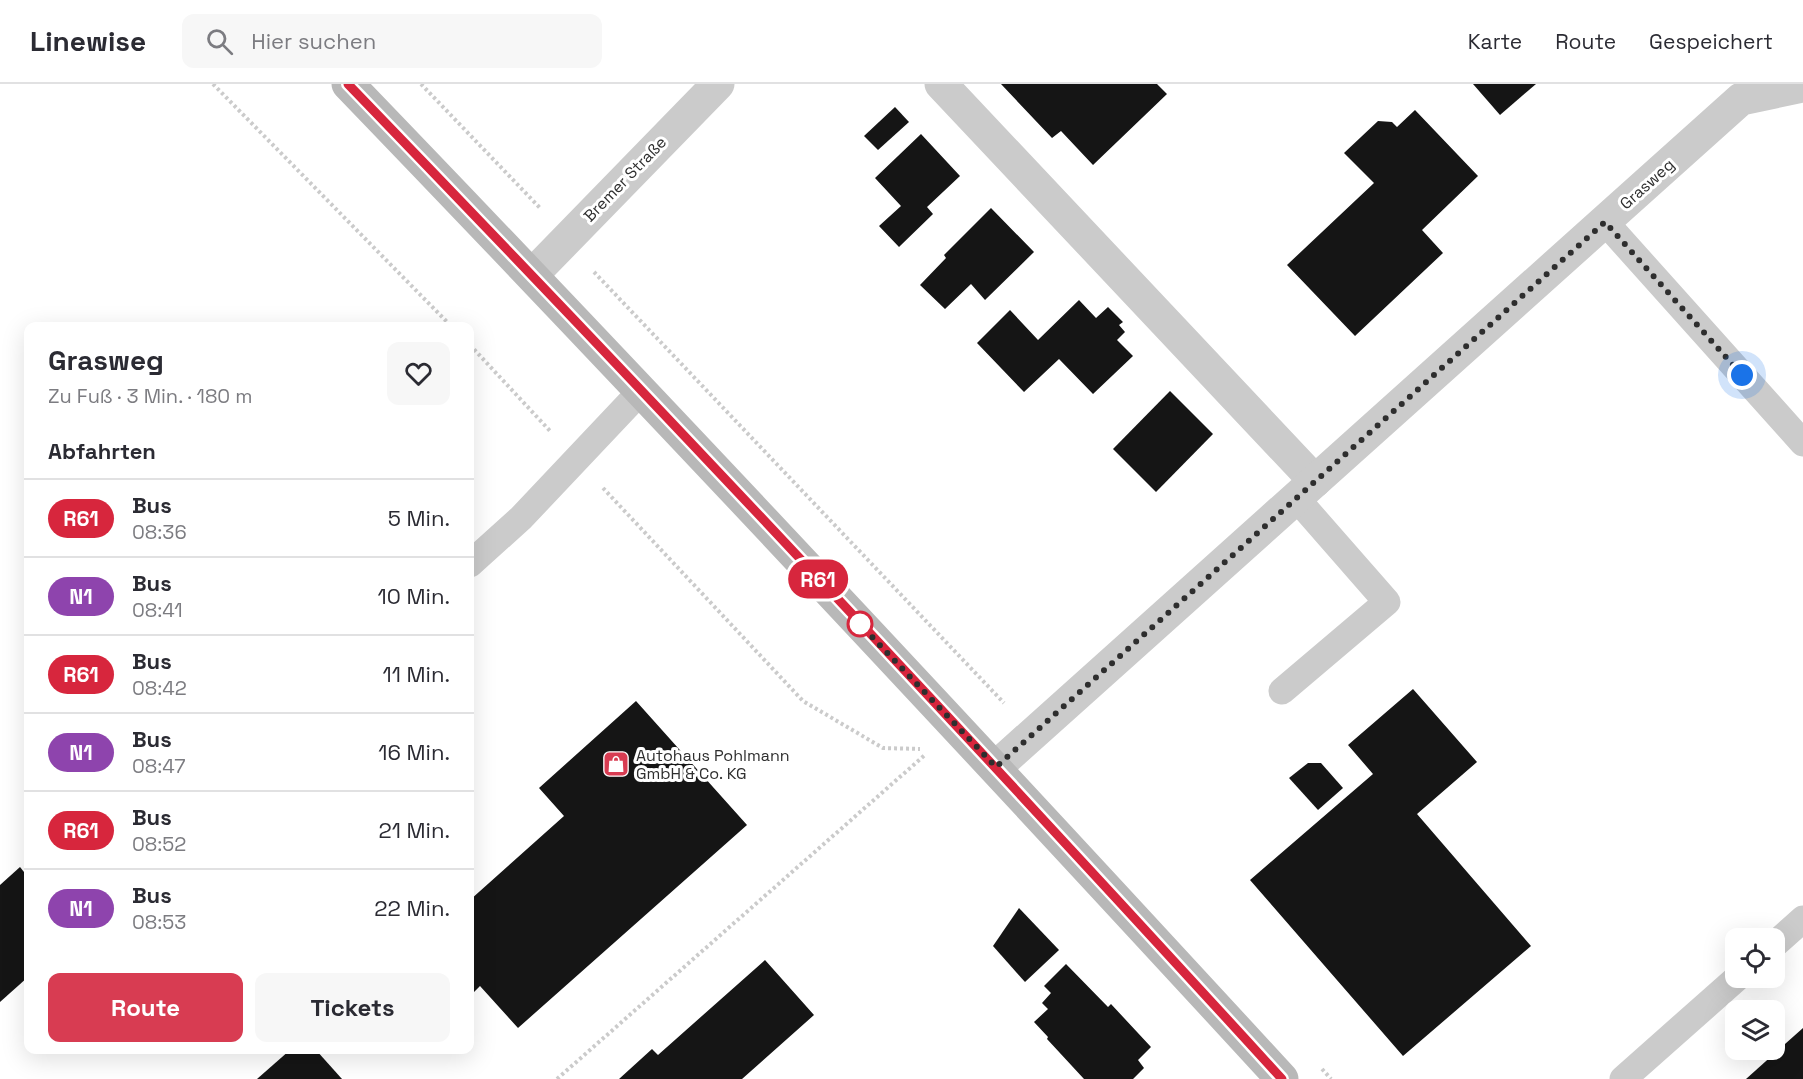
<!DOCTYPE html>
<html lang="de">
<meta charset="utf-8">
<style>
body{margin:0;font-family:"Space Grotesk",sans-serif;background:#f7f7f7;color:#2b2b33;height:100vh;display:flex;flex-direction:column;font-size:22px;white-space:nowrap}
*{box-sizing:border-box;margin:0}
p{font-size:20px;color:#7c7c81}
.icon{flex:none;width:33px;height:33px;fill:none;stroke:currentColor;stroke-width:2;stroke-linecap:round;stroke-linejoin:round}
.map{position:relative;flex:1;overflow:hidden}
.panel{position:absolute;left:24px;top:238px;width:450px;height:732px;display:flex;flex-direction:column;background:#fff;border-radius:12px;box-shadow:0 6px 24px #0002}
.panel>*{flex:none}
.badge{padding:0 12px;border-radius:20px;font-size:21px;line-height:39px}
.buttons{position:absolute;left:1725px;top:844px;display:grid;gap:12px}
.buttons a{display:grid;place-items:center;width:60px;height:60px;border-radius:12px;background:#fff;box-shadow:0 6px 24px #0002;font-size:30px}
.you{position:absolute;width:30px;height:30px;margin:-15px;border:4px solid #fff;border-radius:50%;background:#1a73e8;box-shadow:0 0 0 9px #1a73e833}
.map>.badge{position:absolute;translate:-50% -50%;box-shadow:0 0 0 3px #fff}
h2{padding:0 24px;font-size:22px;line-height:54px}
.round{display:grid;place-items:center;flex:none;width:63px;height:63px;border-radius:12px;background:#f7f7f7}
.overview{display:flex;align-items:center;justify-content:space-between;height:102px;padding:0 24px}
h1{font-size:28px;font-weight:800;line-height:45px}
.action{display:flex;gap:12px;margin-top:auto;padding:12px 24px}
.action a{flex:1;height:69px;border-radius:12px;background:#d83c52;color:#fff;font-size:24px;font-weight:800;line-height:69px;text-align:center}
.action a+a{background:#f7f7f7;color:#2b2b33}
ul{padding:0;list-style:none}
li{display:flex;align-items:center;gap:18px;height:78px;padding:0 24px;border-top:2px solid #e1e1e2}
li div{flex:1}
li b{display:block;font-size:22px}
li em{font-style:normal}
li .badge{min-width:66px;font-weight:700;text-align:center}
header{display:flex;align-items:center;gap:36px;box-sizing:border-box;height:84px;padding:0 30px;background:#fff;border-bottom:2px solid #e1e1e2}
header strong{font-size:28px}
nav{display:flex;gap:33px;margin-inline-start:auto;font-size:21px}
.search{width:420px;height:54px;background:#f7f7f7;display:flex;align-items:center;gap:15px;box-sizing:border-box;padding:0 21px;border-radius:12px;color:#7c7c81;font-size:22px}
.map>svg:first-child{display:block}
</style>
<header>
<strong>Linewise</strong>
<div class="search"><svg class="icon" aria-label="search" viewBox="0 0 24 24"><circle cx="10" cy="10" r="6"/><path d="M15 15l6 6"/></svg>Hier suchen</div>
<nav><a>Karte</a><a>Route</a><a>Gespeichert</a></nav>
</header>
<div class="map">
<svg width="1803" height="995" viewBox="0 0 1803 995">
<rect width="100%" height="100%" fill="#fff"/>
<!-- building -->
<g fill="#151515">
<polygon points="1001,0 1157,0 1167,10 1093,81 1061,47 1052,54"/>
<polygon points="1473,0 1536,0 1500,31"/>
<polygon points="895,23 909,38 878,66 864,52"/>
<polygon points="1415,26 1478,92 1422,146 1443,169 1355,252 1287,181 1374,99 1344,69 1378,37 1392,38 1397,43"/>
<polygon points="921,50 960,92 927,123 933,130 899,163 879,142 901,122 875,94"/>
<polygon points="991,124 1034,168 985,216 971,200 945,225 920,201 946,174 944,171"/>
<polygon points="1079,216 1096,234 1108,223 1123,238 1119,241 1125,248 1117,256 1133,272 1093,310 1059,275 1024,308 977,259 1010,226 1038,256"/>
<polygon points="1170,307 1213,350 1156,408 1113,365"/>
<polygon points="1413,605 1477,678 1417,730 1531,862 1403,972 1250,796 1373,690 1348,661"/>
<polygon points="636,617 747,741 518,944 480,902 470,912 470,816 564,732 539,704"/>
<polygon points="1308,679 1321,679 1343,704 1318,726 1289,694"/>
<polygon points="20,783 28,793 28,893 0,918 0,801"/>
<polygon points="1019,824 1059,866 1025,898 993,862"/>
<polygon points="765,876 814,931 742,995 619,995 652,965 658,971"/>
<polygon points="1066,880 1108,923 1111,920 1151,963 1138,976 1144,984 1133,995 1084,995 1047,955 1048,953 1034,938 1048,925 1042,919 1051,909 1044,902"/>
<polygon points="1803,944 1803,995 1746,995"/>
<polygon points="290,966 316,966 342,995 257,995"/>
</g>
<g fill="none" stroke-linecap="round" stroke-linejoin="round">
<!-- path -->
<g stroke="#cbcbcb" stroke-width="4" stroke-dasharray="3 3" stroke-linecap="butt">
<polyline points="213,0 452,243"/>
<polyline points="421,0 541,125"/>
<polyline points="594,188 1004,619"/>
<polyline points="470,261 551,348"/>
<polyline points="603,404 803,617 883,664 920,665"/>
<polyline points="1322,985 1331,995"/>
<polyline points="557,995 926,670"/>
</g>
<!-- lane -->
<g stroke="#cbcbcb" stroke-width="27">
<polyline points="1605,138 1803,359"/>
<polyline points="470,480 521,434 641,307"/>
<polyline points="1282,607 1387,518 1296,414"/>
<polyline points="1774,861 1803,835"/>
<polyline points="1623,995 1737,894"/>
</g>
<!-- street -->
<g stroke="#cbcbcb" stroke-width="33">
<polyline points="941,0 1315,397"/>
<polyline points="532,191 718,0"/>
<polyline points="996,683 1741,15 1803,2"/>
</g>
<!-- secondary -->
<path stroke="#b8b8b8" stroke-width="33" d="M348,0C664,328 974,660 1282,995"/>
</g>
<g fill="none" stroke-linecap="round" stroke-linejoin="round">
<!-- line casing -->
<g stroke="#fff" stroke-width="14">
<path id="line" d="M348,0C664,327 975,659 1282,995"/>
</g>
<!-- line -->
<use href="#line" stroke="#d7263d" stroke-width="9"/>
<!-- walk -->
<polyline stroke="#2e2e2e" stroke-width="6" stroke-dasharray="0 10.8" points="860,540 855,535 996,683 1605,138 1742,291"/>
</g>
<!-- icons -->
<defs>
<g id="shop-square" transform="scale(1.35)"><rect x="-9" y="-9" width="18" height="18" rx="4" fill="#d83c52" stroke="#fff"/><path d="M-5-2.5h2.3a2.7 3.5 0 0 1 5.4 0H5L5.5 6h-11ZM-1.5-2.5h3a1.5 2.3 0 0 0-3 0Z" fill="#fff"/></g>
</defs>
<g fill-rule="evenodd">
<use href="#shop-square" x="616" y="680"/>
</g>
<!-- markers -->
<circle fill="#fff" stroke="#d7263d" stroke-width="3" cx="860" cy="540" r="12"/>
<g text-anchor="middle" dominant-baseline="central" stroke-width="6" stroke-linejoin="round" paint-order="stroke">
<!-- street labels -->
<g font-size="16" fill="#2e2e2e" stroke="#fff">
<text transform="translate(625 95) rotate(-46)">Bremer Straße</text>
<text transform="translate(1647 100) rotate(-42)">Grasweg</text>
</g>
<!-- poi labels -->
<g font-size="16" fill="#2e2e2e" stroke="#fff" text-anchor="start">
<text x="636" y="671">Autohaus Pohlmann<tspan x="636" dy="18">GmbH &amp; Co. KG</tspan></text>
</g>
</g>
</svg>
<div class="buttons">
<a><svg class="icon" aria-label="locate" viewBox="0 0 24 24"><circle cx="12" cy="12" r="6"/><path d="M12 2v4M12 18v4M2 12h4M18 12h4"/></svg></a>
<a><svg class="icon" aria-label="layers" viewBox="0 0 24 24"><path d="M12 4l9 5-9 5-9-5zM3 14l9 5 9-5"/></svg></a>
</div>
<div class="you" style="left:1742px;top:291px"></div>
<b class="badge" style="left:818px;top:495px;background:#d7263d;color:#fff">R61</b>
<section class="panel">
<div class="overview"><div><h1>Grasweg</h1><p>Zu Fuß · 3 Min. · 180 m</p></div><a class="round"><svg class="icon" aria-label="heart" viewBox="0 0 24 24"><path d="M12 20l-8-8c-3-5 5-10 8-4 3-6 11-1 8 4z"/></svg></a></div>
<h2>Abfahrten</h2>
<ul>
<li><span class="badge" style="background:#d7263d;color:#fff">R61</span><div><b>Bus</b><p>08:36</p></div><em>5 Min.</em></li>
<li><span class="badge" style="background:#8e44ad;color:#fff">N1</span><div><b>Bus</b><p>08:41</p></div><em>10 Min.</em></li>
<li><span class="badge" style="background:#d7263d;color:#fff">R61</span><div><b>Bus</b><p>08:42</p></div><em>11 Min.</em></li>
<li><span class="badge" style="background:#8e44ad;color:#fff">N1</span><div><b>Bus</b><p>08:47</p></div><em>16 Min.</em></li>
<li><span class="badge" style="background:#d7263d;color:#fff">R61</span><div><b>Bus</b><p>08:52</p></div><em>21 Min.</em></li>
<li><span class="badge" style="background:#8e44ad;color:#fff">N1</span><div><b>Bus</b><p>08:53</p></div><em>22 Min.</em></li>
</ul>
<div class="action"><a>Route</a><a>Tickets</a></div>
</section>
</div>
